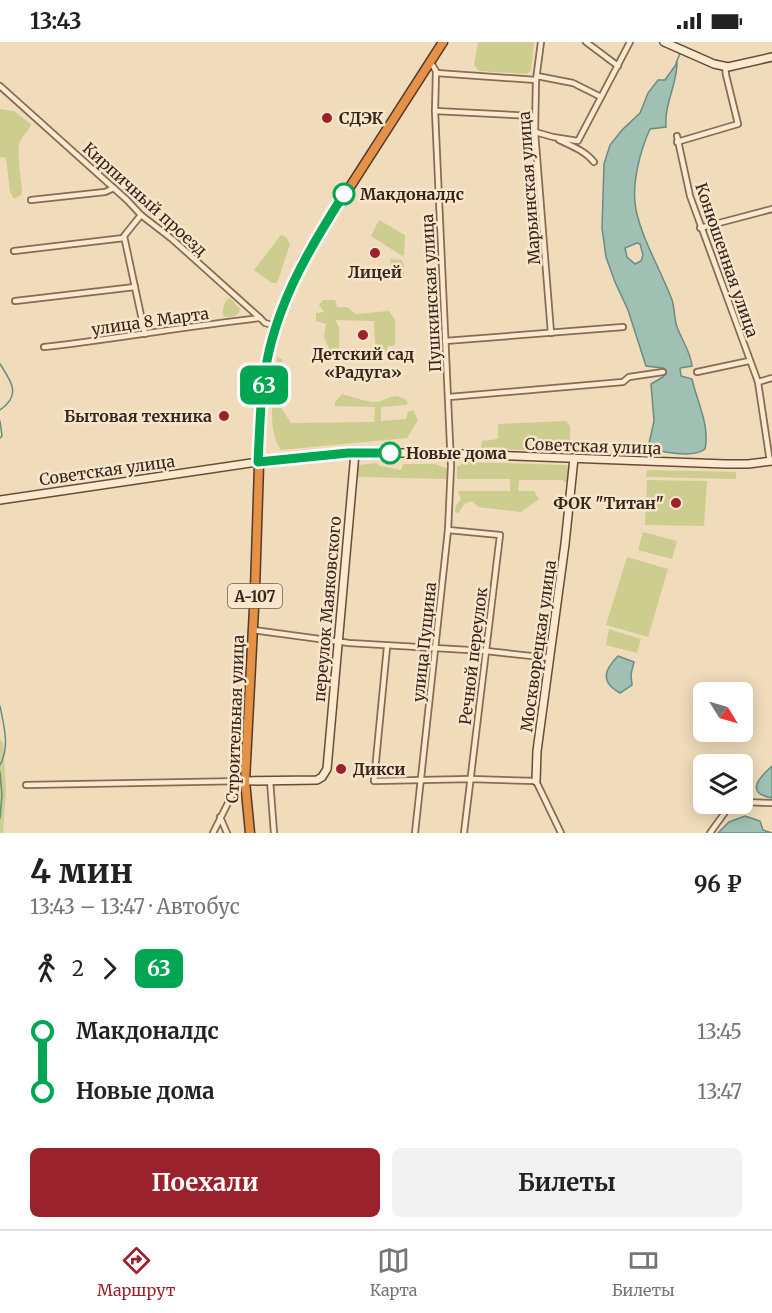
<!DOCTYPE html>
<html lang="ru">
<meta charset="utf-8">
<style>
body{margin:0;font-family:Merriweather,serif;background:#f2f2f2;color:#222;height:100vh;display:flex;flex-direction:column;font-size:22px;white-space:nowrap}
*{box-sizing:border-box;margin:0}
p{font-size:20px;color:#767676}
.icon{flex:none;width:33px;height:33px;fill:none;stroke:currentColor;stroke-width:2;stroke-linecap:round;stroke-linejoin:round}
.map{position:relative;height:791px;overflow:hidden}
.details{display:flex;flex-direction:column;background:#fff;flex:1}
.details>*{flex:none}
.badge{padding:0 12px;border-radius:9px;font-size:21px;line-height:39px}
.needle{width:39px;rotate:127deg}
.controls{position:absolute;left:693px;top:640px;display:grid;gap:12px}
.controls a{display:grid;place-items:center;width:60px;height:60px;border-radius:9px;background:#fff;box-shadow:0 3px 15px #0003;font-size:30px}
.map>.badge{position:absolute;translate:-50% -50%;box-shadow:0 0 0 3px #fff}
.legs{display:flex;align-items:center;gap:9px;height:66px;padding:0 30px;font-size:20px}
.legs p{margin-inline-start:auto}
.summary{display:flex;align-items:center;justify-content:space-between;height:102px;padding:0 30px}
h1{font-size:33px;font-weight:700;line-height:45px}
.action{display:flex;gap:12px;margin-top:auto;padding:12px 30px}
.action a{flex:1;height:69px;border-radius:9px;background:#99222d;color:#fff;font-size:24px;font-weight:700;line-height:69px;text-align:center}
.action a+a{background:#f2f2f2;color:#222}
ul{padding:0 30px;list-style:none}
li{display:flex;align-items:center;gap:21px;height:60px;font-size:22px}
li i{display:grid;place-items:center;width:9px;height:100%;margin:0 8px;background:currentColor}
li i::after{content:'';width:15px;height:15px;margin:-8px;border:4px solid;border-radius:50%;background:#fff}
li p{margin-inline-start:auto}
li:first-child i{background:linear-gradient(#0000 50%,currentColor 0)}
li:last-child i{background:linear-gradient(currentColor 50%,#0000 0)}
.status{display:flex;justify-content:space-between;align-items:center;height:42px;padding:0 30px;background:#fff;direction:ltr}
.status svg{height:16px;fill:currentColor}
.tabs{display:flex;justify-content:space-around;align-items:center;height:84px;border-top:2px solid #e0e0e0;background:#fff;font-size:16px;color:#767676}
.tabs a{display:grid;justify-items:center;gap:3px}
.tabs .current{color:#99222d}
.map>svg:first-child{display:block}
</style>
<div class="status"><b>13:43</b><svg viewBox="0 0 49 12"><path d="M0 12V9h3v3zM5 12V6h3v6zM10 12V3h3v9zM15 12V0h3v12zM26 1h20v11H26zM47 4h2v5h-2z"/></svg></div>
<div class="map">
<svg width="772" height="791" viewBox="0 0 772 791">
<rect width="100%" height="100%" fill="#f0dbbb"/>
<!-- green -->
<g fill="#cccd8f">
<polygon points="478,0 534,0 531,28 527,32 479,29 474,23"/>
<path d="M0,67L14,69L31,82C29,91 20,94 19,103C17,117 21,134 22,149L21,153L14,157L10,150L6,116L0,115Z"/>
<polygon points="379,178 405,193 404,215 371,194"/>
<polygon points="281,193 286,195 290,202 277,241 272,241 254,228"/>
<polygon points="390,217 401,218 404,222 404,236 361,230 363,225 392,228"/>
<path d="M230,256L240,267L239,271C235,275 229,276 223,274C222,267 224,259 230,256Z"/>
<polygon points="323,258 335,258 337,265 347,265 356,272 389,269 395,278 395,303 387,305 387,312 379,311 375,302 374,279 335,278 339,285 339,312 331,312 324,295 326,282 316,279 316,271 324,270 319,263"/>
<path d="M277,315L282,317L280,364L291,381L374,380L375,365L335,364V360L342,352C350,354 369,361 376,360C389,358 394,348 408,360L406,363L381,365V379L406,377L408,370L413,368L418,378L407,396L281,408C265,385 275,342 277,315Z"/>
<polygon points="566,379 570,384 570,406 568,407 532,400 523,408 481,406 482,399 498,397 498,382"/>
<polygon points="465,420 567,423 570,431 567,441 562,438 519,438 518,449 534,449 539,457 521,470 478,465 472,459 464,462 459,471 455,470 456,463 461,457 458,449 510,449 510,437 457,437 457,425"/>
<polygon points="377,421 380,424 401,428 403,422 435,422 448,427 448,437 359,435 355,437 354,429 358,423"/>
<polygon points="647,428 736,430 736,437 646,435"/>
<polygon points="647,438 707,439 704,484 645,483"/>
<polygon points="643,490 677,499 672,517 638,508"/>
<polygon points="627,515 668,527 648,595 606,583"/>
<polygon points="609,587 641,597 637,611 606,603"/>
<polygon points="0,697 3,701 6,746 3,791 0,791"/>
</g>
<!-- water -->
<g fill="#a0c0b4" stroke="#678e81" stroke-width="1.5" fill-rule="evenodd">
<path d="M677,21C677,43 664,62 666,85L650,87C640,109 631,143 636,168C643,200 661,228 672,258C675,267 674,277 677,285C682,298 691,311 692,324L680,326L681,334L692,337C697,360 710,383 705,407C692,417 666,409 650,408L648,406L654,379L651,342L663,335V326L646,324L628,268L615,240L606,215L602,186L604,122L610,103L622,88L640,71L648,51L658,38H665ZM637,201L640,202L643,213L641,219L635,222L627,215L625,206Z"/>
<path d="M618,614L634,620L631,632L632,643L620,651C600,640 604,628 618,614Z"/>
<path d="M772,724V756C744,751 760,735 772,724Z"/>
<polygon points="745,774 760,779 763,788 772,791 718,791 729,780"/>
</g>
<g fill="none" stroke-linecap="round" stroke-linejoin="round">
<!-- stream -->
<g stroke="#678e81" stroke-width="1.5">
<polyline points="676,21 681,9"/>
<path d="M0,322C11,339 22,353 0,368"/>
<polyline points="0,379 2,394 0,396"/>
<path d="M0,664C4,684 10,705 0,723"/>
<polyline points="0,730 2,753 0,776"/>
</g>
<!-- street casing -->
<g stroke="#876b55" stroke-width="8">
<g id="street">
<polyline points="541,0 536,38 535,90 551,291"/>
<polyline points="586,0 618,24"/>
<polyline points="436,31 536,38"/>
<polyline points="537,34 573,41 601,55"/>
<polyline points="0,44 127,158 141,173 172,197 260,276 265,281 276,284"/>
<polyline points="435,69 534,74"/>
<polyline points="535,90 553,95 578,99 630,0"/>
<polyline points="677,94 690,154 758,340 770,420"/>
<path d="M559,98C572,104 585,109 594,120"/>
<polyline points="677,100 738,82 726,33 725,25"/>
<polyline points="31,158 105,150 114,146"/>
<polyline points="141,173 124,194 145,292"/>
<polyline points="700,186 772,167"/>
<polyline points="14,209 124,196"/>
<polyline points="15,259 135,245"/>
<polyline points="445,299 623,285"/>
<path d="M44,305C116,297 187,284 260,276"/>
<polyline points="697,330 749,319"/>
<polyline points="758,340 772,336"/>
<polyline points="449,355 623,340 629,335 663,330"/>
<polyline points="448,488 500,493 464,791"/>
<polyline points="253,588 349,601 486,609 550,616"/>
<polyline points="387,605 374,739 470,737 536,739 561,791"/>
<polyline points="270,738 274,791"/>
<polyline points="26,743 245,739"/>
<polyline points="742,760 772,761"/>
<polyline points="220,775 227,791"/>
<polyline points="213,791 235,747 245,739"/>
<polyline points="415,791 448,488 451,424 435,69 436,29 430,19"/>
<polyline points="710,791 731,762"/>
</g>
</g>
<!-- secondary casing -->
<g stroke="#694c38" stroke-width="10">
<g id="secondary">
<polyline points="664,0 714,22 728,25 772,15"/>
<polyline points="0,458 258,420 348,410 462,412 725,422 748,422 772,419"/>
<polyline points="245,739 317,738 322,735 327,727 355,411"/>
<polyline points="536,739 537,709 565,502 574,416"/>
</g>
</g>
<!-- highway casing -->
<g stroke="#543a2a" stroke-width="11">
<polyline id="highway" points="250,791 245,739 255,547 261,362 267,318 279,274 303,218 443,0"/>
</g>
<!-- street -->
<use href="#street" stroke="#fae9ce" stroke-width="4.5"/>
<!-- secondary -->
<use href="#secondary" stroke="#fae9ce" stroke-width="7"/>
<!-- highway -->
<use href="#highway" stroke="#e59146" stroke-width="8"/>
</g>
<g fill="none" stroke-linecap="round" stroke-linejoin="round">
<!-- line-1 casing -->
<g stroke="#fff" stroke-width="14">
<path id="line-1" d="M344,152C311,204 279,257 267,319C260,352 260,386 258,420L348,411H390"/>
</g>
<!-- line-1 -->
<use href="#line-1" stroke="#00a651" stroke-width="9"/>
</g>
<!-- markers -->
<g fill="#99222d" stroke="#f7e6cb" stroke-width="2">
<circle cx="327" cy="76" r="6"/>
<circle cx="375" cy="211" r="6"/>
<circle cx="363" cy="293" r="6"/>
<circle cx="224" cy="374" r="6"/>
<circle cx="676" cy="461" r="6"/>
<circle cx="341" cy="727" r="6"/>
</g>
<g fill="#fff" stroke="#00a651" stroke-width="3">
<circle cx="344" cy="152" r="10"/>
<circle cx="390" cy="411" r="10"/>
</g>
<g text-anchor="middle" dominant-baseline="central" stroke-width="5" stroke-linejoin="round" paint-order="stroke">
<!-- shield labels -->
<rect fill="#f7e6cb" stroke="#705f4f" stroke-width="1.5" x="228" y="542" width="54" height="24" rx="4.5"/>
<g font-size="15" font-weight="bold" fill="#36251a">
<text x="255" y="554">А-107</text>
</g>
<!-- poi labels -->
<g font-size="16" font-weight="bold" fill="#36251a" stroke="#f7e6cb" text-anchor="start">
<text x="339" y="76">СДЭК</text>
<text x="375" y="230" text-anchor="middle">Лицей</text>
<text x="363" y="312" text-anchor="middle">Детский сад<tspan x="363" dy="18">«Радуга»</tspan></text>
<text x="212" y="374" text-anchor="end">Бытовая техника</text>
<text x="664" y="461" text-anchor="end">ФОК "Титан"</text>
<text x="353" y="727">Дикси</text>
</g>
<!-- street labels -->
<g font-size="16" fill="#36251a" stroke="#f7e6cb">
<text transform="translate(529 146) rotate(-94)">Марьинская улица</text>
<text transform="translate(145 157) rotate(42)">Кирпичный проезд</text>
<text transform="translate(727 218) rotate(71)">Конюшенная улица</text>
<text transform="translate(431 251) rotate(-93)">Пушкинская улица</text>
<text transform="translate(150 279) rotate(-8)">улица 8 Марта</text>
<text transform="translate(593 404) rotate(2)">Советская улица</text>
<text transform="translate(107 428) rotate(-8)">Советская улица</text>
<text transform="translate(327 567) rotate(-85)">переулок Маяковского</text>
<text transform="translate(424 600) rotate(-84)">улица Пущина</text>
<text transform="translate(538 604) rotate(-82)">Москворецкая улица</text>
<text transform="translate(473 614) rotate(-83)">Речной переулок</text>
<text transform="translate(235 677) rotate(-88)">Строительная улица</text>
</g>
<!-- stop labels -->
<g font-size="16" font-weight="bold" fill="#36251a" stroke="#f7e6cb" text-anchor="start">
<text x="360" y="152">Макдоналдс</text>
<text x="406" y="411">Новые дома</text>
</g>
</g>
</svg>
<div class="controls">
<a><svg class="needle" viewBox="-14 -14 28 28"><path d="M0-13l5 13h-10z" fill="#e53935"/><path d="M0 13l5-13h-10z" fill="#767676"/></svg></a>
<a><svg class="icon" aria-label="layers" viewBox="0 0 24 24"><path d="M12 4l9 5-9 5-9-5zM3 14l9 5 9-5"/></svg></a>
</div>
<b class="badge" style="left:264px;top:343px;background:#00a651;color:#fff">63</b>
</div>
<section class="details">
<div class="summary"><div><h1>4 мин</h1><p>13:43 – 13:47 · Автобус</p></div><b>96 ₽</b></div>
<div class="legs"><svg class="icon" aria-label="walk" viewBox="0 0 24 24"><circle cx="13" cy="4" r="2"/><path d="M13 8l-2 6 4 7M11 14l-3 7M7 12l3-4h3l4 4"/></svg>2<svg class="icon" aria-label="forward" viewBox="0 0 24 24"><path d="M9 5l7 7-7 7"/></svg><b class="badge" style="background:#00a651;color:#fff">63</b></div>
<ul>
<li><i style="color:#00a651"></i><b>Макдоналдс</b><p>13:45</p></li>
<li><i style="color:#00a651"></i><b>Новые дома</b><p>13:47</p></li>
</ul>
<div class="action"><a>Поехали</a><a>Билеты</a></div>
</section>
<nav class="tabs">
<a class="current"><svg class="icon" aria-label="directions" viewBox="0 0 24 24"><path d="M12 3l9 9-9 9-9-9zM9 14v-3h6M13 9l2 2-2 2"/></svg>Маршрут</a>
<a><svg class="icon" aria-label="map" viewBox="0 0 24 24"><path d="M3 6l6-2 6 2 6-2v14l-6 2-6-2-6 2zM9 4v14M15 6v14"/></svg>Карта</a>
<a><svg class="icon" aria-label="tickets" viewBox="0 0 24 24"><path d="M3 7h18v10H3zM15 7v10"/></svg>Билеты</a>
</nav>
